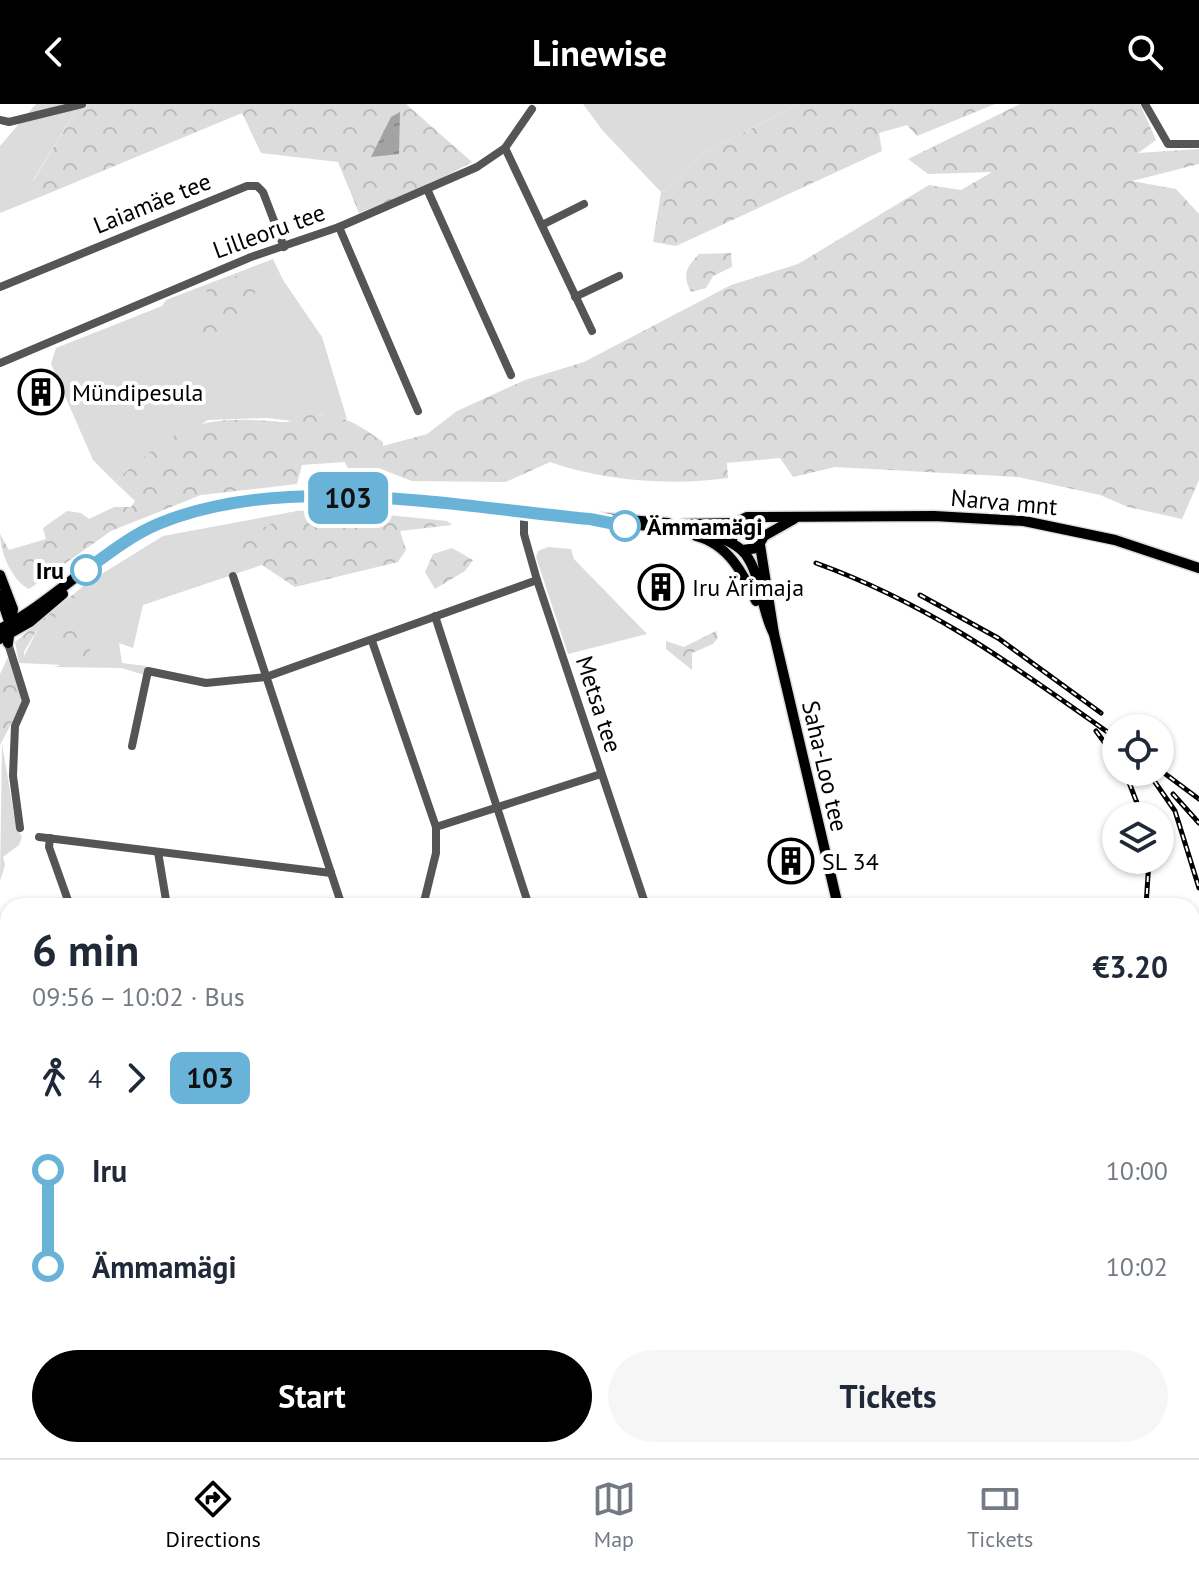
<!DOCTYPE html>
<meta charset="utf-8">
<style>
body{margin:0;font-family:"PT Sans",sans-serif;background:#f6f6f7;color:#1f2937;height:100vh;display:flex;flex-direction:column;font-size:30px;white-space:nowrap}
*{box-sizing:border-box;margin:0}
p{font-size:26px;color:#747a83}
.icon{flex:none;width:44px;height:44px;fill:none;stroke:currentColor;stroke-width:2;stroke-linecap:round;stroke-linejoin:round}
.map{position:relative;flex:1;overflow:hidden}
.panel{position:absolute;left:0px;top:794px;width:1200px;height:560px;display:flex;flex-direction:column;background:#fff;border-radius:24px 24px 0 0;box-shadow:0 2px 6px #0004}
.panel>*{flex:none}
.badge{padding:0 16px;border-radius:12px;font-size:28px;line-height:52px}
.buttons{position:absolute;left:1102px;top:610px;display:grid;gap:16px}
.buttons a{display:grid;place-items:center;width:72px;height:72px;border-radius:50%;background:#fff;box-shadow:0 2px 6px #0004;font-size:40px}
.map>.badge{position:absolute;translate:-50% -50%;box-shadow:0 0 0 4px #fff}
.legs{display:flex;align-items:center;gap:12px;height:88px;padding:0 32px;font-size:26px}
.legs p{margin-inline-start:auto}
.head{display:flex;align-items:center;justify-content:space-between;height:136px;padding:0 32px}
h1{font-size:44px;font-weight:700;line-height:60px}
.button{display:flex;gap:16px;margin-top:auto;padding:16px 32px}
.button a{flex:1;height:92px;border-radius:48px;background:#000;color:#fff;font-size:32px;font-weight:700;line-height:92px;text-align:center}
.button a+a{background:#f6f6f7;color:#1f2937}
ul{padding:0 32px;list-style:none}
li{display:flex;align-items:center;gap:28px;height:96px;font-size:30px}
li i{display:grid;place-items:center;width:12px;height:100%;margin:0 10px;background:currentColor}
li i::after{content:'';width:20px;height:20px;margin:-10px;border:6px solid;border-radius:50%;background:#fff}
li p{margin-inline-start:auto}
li:first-child i{background:linear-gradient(#0000 50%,currentColor 0)}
li:last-child i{background:linear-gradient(currentColor 50%,#0000 0)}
header{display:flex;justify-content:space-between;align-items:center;height:104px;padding:0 32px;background:#000;color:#fff;font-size:36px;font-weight:700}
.menu{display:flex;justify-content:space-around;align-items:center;height:112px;border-top:2px solid #e0e1e3;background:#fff;font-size:22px;color:#747a83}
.menu a{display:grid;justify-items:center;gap:4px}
.menu .selected{color:#000}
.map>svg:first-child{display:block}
</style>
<header><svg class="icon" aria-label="back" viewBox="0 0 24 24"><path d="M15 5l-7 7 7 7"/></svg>Linewise<svg class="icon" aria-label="search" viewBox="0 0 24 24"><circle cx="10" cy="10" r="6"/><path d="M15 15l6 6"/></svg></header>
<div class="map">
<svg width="1199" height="1354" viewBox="0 0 1199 1354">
<defs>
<pattern id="forest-crowns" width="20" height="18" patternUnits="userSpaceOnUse" patternTransform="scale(2)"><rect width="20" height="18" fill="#dcdcdc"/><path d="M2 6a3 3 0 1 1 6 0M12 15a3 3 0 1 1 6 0" fill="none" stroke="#bbb"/></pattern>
<pattern id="water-ripples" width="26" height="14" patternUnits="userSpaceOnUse" patternTransform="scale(2)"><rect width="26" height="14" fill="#a3a3a3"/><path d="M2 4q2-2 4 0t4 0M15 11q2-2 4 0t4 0" fill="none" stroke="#8b8b8b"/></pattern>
</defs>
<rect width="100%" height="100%" fill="#fff"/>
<!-- grass -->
<g fill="#dcdcdc">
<polygon points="36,0 80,0 33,76 40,93 0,109 0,42"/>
<polygon points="583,0 798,0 701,51 677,78 661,88 603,27"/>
<polygon points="273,155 283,176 322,233 347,315 321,310 293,317 267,314 208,316 120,373 116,379 93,356 51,260 56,244 162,202 166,196"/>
<polygon points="297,407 241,435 241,468 143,501 133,544 119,539 122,559 146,562 144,571 122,564 54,563 61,561 24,552 40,521 89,482 87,479 163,432"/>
<polygon points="548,443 571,445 574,455 647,530 568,550 536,453 538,447"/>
<polygon points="2,640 16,722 22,733 19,741 3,753 5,761 0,777"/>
</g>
<!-- forest -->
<g fill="url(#forest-crowns)">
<polygon points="80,0 406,0 472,58 424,84 359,109 338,58 261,49 242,9 40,93 33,77"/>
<polygon points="798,0 995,0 917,32 907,21 879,29 882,47 676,142 653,138 661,88 677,78 701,51"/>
<path d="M1020,0H1140L1156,36L1138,49L1199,45V60L1132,77L1176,85L1199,110V376L1182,415L1128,403L1100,391L1018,373L835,363L793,373L780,354L727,359L728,374C671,382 604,377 550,358L506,378L412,377L378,364L375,377L361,380L351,373L345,358L302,361L297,380L201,391L111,427L29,485C12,477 0,448 0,430L9,446L46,435L43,424L67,407L81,409L89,415L114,403H131L135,397L116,379L120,373C181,321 199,310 280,318C292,319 299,313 310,311C340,307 360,322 383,338V342L427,330L457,307L525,276L584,258L731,181L798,160L929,81L961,86L992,68L928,70L908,55Z"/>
<path d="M731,149L732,163L713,172L706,184L691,188C682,170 686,164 699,150Z"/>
<polygon points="247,167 256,185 251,206 210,243 195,239 189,223 213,213 206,186"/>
<polygon points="339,406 447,417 452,421 400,427 406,446 398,458 295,483 262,461 241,468 240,435 297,407"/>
<polygon points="452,444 473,456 465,467 435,485 425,468 433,450"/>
<polygon points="87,479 89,486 68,498 69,508 60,506 51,519 40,521 24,548 24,552 64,561 19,559 15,538"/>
<path d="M63,518C79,519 86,523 94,538L87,552L74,558L57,549V536L51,527L55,520Z"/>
<polygon points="716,527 718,534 713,540 692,549 692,566 666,545 666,537 684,543"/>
<polygon points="8,553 23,598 0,641 0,570"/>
<polygon points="0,857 8,860 8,960 0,975 3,925 0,923"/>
<polygon points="8,1013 8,1299 0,1307 0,1022"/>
<polygon points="387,1346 484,1346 481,1354 424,1354 419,1350 395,1354"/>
</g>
<!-- water -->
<polygon fill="url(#water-ripples)" points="400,8 399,50 371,53 391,13"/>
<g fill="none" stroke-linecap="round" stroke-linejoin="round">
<!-- major casing -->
<g stroke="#dbdbdb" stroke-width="13">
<g id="major">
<polyline points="600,414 668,419"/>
<polyline points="684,420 735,419"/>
<path d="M696,432C728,440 743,469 756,497"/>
<polyline points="732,436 735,419 747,413 934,412 1024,417 1115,436 1199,464"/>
<polyline points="760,441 774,530 838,802"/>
<polyline points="743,446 757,444 764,432 794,415"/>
<polyline points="0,471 13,505 8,539"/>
<polyline points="0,491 10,520"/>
<path d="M0,525C56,496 99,446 157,421C277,368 462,403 590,415C633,425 727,418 748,454C762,476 761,506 774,530"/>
<polyline points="0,535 30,518 63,490"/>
<polyline points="970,1346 972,1354"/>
</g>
</g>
<!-- minor -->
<g stroke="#555" stroke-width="8">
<polyline points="1145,0 1168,40 1199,40"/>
<polyline points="0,16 9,18 82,0"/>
<polyline points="505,44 592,227"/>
<polyline points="427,85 511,271"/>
<polyline points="542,121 584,100"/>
<polyline points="339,123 418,307"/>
<polyline points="0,183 247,82 257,82 263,88 284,143"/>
<polyline points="575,193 619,172"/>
<polyline points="0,259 251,153 339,123 477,63 505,44 532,5"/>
<polyline points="524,408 524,430 537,476 646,802"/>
<polyline points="233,472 342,802"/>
<polyline points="435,512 529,802"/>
<polyline points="372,537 436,723 436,749 423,802"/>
<polyline points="8,539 26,597 15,622 13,672 20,724"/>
<polyline points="132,642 148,567 206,579 266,573 537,476"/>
<polyline points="436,723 601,670"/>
<polyline points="39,733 331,769"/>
<polyline points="50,734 49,743 70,802"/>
<polyline points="158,748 167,802"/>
<polyline points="177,1346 187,1354"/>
<polyline points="532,1346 535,1354"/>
<polyline points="646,1346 652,1354"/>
<polyline points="74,1354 131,1346"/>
<polyline points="781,1354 797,1346"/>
</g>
<!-- major -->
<use href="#major" stroke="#000" stroke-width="10"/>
<!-- rail casing -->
<g stroke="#000" stroke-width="5">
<g id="rail">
<path d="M816,459C934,502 1015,563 1116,634"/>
<polyline points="920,491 998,534 1101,609"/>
<polyline points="1096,627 1116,654"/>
<polyline points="1160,666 1199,695"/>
<polyline points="1125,668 1142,712"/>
<polyline points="1148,668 1175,707 1199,784"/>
<polyline points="1173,690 1199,719"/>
<polyline points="1146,802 1149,756"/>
<polyline points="1184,1346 1185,1354"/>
</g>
</g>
<!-- rail -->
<use href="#rail" stroke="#fff" stroke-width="2" stroke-dasharray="6" stroke-linecap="butt"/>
</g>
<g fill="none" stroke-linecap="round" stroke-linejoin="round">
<!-- line-1 casing -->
<g stroke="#fff" stroke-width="18">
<path id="line-1" d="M86,466C109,449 132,431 158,420C285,367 457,403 590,415L625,422"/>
</g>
<!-- line-1 -->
<use href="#line-1" stroke="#69b3d9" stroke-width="12"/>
</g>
<!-- icons -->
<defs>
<g id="building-ring" transform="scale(2.3)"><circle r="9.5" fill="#fff" stroke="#000" stroke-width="1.5"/><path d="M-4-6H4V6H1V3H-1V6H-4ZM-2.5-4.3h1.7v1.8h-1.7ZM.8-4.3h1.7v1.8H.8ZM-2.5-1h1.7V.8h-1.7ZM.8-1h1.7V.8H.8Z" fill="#000"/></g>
</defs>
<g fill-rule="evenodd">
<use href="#building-ring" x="41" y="288"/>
<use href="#building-ring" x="661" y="483"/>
<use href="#building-ring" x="791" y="757"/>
</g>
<!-- markers -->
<g fill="#fff" stroke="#69b3d9" stroke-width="4">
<circle cx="625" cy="422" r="14"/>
<circle cx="86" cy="466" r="14"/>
</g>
<g text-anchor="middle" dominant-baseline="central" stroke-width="8" stroke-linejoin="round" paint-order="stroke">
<!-- street labels -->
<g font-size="24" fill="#000" stroke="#fff">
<text transform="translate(152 99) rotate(-22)">Laiamäe tee</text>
<text transform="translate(269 127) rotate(-20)">Lilleoru tee</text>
<text transform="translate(1004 398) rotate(5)">Narva mnt</text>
<text transform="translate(599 600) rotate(72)">Metsa tee</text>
<text transform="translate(825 662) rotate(77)">Saha-Loo tee</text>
</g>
<!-- poi labels -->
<g font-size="24" fill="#000" stroke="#fff" text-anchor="start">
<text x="72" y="288">Mündipesula</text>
<text x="692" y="483">Iru Ärimaja</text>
<text x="822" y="757">SL 34</text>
</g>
<!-- stop labels -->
<g font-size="24" font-weight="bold" fill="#000" stroke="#fff" text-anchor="start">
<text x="647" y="422">Ämmamägi</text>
<text x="64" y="466" text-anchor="end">Iru</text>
</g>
</g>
</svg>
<div class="buttons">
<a><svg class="icon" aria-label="locate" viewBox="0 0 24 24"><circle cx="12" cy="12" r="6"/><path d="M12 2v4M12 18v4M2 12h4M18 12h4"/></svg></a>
<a><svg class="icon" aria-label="layers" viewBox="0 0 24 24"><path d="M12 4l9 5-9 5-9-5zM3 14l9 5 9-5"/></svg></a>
</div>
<b class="badge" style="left:348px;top:394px;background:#69b3d9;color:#111">103</b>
<section class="panel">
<div class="head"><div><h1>6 min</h1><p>09:56 – 10:02 · Bus</p></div><b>€3.20</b></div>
<div class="legs"><svg class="icon" aria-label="walk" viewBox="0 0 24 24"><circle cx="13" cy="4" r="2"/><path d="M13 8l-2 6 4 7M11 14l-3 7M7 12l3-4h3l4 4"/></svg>4<svg class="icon" aria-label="forward" viewBox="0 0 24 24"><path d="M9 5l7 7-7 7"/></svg><b class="badge" style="background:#69b3d9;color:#111">103</b></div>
<ul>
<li><i style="color:#69b3d9"></i><b>Iru</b><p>10:00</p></li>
<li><i style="color:#69b3d9"></i><b>Ämmamägi</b><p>10:02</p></li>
</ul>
<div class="button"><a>Start</a><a>Tickets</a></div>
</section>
</div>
<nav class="menu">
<a class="selected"><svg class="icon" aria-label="directions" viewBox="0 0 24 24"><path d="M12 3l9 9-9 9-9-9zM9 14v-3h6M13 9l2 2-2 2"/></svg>Directions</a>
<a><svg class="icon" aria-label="map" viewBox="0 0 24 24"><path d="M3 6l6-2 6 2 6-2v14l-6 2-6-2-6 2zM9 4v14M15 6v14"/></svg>Map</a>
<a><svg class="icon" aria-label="tickets" viewBox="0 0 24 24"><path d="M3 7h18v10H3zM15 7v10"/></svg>Tickets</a>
</nav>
